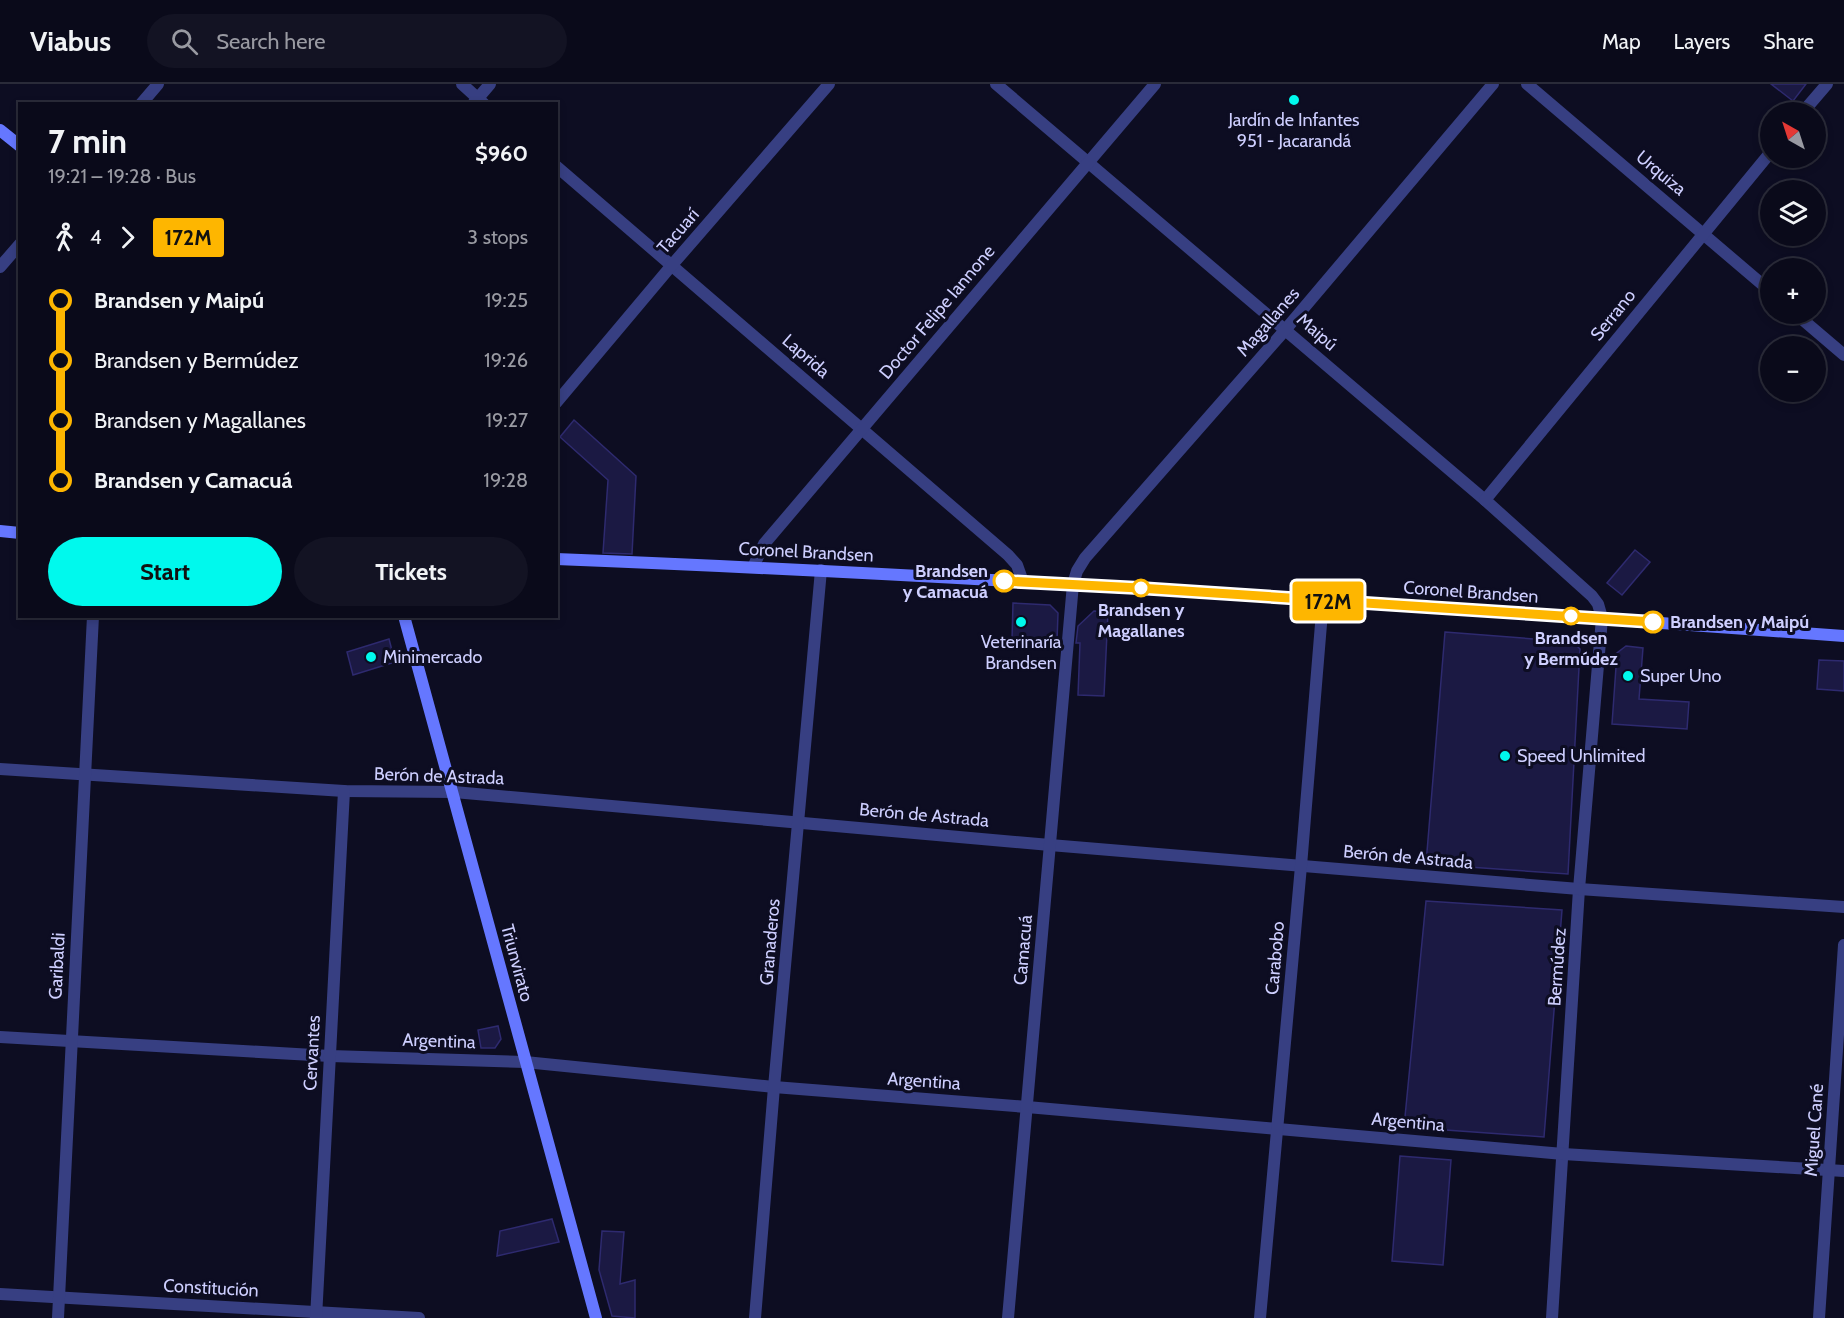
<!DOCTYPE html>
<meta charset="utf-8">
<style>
body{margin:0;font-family:Cabin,sans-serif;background:#131323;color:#f1f3f6;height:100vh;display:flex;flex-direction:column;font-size:22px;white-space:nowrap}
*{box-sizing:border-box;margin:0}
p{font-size:20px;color:#999aa2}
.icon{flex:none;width:33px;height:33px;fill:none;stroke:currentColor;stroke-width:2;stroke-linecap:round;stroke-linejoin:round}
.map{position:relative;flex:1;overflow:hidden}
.panel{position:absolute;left:18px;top:18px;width:540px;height:516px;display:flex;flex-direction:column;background:#0a0a1a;border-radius:0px;box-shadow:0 3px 9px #0003,0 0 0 2px #2a2b39}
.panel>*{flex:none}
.badge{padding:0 12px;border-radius:4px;font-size:21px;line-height:39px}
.needle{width:39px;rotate:321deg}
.buttons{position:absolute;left:1760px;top:18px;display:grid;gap:12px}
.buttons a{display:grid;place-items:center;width:66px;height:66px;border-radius:50%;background:#0a0a1a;box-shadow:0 3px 9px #0003,0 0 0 2px #2a2b39;font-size:30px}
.map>.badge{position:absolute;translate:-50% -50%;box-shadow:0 0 0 3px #fff}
.legs{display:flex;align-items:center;gap:9px;height:66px;padding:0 30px;font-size:20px}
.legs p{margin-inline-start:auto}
.overview{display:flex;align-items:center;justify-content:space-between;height:102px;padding:0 30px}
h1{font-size:33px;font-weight:700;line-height:45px}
.button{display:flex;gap:12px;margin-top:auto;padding:12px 30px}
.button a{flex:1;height:69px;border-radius:36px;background:#00f9ed;color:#111;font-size:24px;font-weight:700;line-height:69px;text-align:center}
.button a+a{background:#131323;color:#f1f3f6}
ul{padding:0 30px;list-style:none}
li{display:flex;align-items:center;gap:21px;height:60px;font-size:22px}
li i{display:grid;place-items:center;width:9px;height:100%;margin:0 8px;background:currentColor}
li i::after{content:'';width:15px;height:15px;margin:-8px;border:4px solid;border-radius:50%;background:#0a0a1a}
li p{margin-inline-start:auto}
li:first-child i{background:linear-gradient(#0000 50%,currentColor 0)}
li:last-child i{background:linear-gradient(currentColor 50%,#0000 0)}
header{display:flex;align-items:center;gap:36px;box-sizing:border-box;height:84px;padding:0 30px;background:#0a0a1a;border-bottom:2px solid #2a2b39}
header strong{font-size:28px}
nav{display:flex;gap:33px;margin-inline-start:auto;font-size:21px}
.search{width:420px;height:54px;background:#131323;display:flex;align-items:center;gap:15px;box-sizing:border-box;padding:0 21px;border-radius:33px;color:#999aa2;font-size:22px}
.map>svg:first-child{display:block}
</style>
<header>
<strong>Viabus</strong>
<div class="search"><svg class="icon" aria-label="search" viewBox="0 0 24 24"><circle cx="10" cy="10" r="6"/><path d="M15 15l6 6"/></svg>Search here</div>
<nav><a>Map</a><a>Layers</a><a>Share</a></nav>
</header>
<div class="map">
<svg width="1844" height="1234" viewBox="0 0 1844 1234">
<rect width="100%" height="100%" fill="#0d0d22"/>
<!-- building -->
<g fill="#1b1943" stroke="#2e2a6f" stroke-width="1.5">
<polygon points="1771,0 1806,0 1793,17"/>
<polygon points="574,336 636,392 632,470 603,469 608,396 560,353"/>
<polygon points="1635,466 1650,478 1622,511 1607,499"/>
<polygon points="1013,519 1050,521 1058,529 1057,558 1012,556"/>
<polygon points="1094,527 1108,528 1104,612 1078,611 1080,559 1076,559 1078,542"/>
<polygon points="1445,548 1573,558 1580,565 1568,790 1426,780"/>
<polygon points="389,555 395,578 353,591 347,568"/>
<polygon points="1626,562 1643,564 1639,615 1689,618 1687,645 1612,640 1617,569"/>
<polygon points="1819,576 1844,577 1844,607 1817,605"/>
<polygon points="1426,817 1562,826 1544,1053 1404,1043"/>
<polygon points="498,942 501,955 495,964 481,964 478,946"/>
<polygon points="1400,1072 1451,1076 1443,1181 1392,1177"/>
<polygon points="552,1135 559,1158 497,1172 500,1147"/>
<polygon points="602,1147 624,1148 620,1200 635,1196 635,1234 612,1232 599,1186"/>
</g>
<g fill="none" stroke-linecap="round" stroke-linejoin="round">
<!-- street -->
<g stroke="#373f82" stroke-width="12">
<polyline points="462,0 484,20"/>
<polyline points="996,0 1485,416 1592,512 1598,520 1602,534 1579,805 1552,1234"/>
<polyline points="1527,0 1770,207"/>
<polyline points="141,20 158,0"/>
<polyline points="473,20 490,0"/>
<polyline points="1803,28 1827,0"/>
<polyline points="556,82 1008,471 1017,481 1023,498"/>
<polyline points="0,183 20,160"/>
<polyline points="1796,230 1844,271"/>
<polyline points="556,319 672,181 829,0"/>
<polyline points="1485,416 1770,69"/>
<polyline points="753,483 764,460 1155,0"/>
<polyline points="0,685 344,707 454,708 1050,761 1579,805 1844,823"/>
<polyline points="0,953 330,972 525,978 774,1003 1027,1023 1563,1070 1844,1087"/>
<polyline points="0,1210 419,1234"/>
<polyline points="58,1234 93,532"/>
<polyline points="316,1234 344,707"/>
<polyline points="755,1234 774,1003 821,486"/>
<polyline points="1008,1234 1073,500 1077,487 1085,474 1286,245 1493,0"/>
<polyline points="1260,1234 1301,782 1323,516"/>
<polyline points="1819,1234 1844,861"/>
</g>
<!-- secondary -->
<g stroke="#6577ff" stroke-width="12">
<polyline points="0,46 20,62"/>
<polyline points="0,447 20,449"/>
<path d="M556,475C986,492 1415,521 1844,552"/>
<polyline points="404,532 596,1234"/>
</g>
</g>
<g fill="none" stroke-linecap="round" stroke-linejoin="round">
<!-- line-1 casing -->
<g stroke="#fff" stroke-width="14">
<polyline id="line-1" points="1004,497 1139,504 1653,538"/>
</g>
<!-- line-1 -->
<use href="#line-1" stroke="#feb600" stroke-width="9"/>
</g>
<!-- markers -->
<g fill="#00f9ed" stroke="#0d0d22" stroke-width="2">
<circle cx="1294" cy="16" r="6"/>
<circle cx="1021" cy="538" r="6"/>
<circle cx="371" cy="573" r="6"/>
<circle cx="1628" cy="592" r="6"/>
<circle cx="1505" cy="672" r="6"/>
</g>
<g fill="#fff" stroke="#feb600" stroke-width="3">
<circle cx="1004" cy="497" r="10"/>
<circle cx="1141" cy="504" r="8"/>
<circle cx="1571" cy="532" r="8"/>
<circle cx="1653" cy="538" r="10"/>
</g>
<g text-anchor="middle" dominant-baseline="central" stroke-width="6" stroke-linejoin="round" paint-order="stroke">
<!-- poi labels -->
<g font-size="18" fill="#cecfff" stroke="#0d0d22" text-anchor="start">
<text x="1294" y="36" text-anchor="middle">Jardín de Infantes<tspan x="1294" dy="21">951 - Jacarandá</tspan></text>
<text x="1021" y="558" text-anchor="middle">Veterinaría<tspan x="1021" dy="21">Brandsen</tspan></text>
<text x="383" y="573">Minimercado</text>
<text x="1640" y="592">Super Uno</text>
<text x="1517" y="672">Speed Unlimited</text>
</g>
<!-- street labels -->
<g font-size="18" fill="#cecfff" stroke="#0d0d22">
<text transform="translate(1661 89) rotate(40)">Urquiza</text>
<text transform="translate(678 147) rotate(-49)">Tacuarí</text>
<text transform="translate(937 228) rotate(-50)">Doctor Felipe Iannone</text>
<text transform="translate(1613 231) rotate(-51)">Serrano</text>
<text transform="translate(1268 238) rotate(-49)">Magallanes</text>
<text transform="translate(1317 248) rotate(41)">Maipú</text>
<text transform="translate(806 272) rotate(41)">Laprida</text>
<text transform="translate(806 468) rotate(3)">Coronel Brandsen</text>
<text transform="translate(1471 508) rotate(4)">Coronel Brandsen</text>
<text transform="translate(439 692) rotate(2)">Berón de Astrada</text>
<text transform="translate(924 731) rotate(5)">Berón de Astrada</text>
<text transform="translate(1408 773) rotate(5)">Berón de Astrada</text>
<text transform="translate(770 858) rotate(-85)">Granaderos</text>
<text transform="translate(1023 866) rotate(-85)">Camacuá</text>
<text transform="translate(1275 874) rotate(-85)">Carabobo</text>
<text transform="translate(517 879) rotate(75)">Triunvirato</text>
<text transform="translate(57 882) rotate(-87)">Garibaldi</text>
<text transform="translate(1557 883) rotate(-86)">Bermúdez</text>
<text transform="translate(439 957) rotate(2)">Argentina</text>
<text transform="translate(312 969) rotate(-87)">Cervantes</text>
<text transform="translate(924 997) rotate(4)">Argentina</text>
<text transform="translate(1408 1038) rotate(5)">Argentina</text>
<text transform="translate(1814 1046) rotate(-86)">Miguel Cané</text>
<text transform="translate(211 1204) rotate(3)">Constitución</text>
</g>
<!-- stop labels -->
<g font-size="18" font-weight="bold" fill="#cecfff" stroke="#0d0d22">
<text x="988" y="487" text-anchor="end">Brandsen<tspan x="988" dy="21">y Camacuá</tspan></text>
<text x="1141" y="526">Brandsen y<tspan x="1141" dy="21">Magallanes</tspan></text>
<text x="1670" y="538" text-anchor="start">Brandsen y Maipú</text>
<text x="1571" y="554">Brandsen<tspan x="1571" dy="21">y Bermúdez</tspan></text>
</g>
</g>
</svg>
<div class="buttons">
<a><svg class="needle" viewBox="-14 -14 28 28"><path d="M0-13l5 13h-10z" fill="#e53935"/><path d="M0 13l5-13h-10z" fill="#999aa2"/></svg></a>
<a><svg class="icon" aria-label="layers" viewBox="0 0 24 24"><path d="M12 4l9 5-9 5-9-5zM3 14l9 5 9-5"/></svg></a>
<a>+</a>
<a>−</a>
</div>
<b class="badge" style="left:1328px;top:517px;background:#feb600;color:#111">172M</b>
<section class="panel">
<div class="overview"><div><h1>7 min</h1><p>19:21 – 19:28 · Bus</p></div><b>$960</b></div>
<div class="legs"><svg class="icon" aria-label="walk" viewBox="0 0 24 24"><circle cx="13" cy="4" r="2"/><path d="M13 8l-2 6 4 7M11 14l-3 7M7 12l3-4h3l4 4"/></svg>4<svg class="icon" aria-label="forward" viewBox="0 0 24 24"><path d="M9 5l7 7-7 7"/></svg><b class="badge" style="background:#feb600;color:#111">172M</b><p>3 stops</p></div>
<ul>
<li><i style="color:#feb600"></i><b>Brandsen y Maipú</b><p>19:25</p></li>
<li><i style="color:#feb600"></i><span>Brandsen y Bermúdez</span><p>19:26</p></li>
<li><i style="color:#feb600"></i><span>Brandsen y Magallanes</span><p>19:27</p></li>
<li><i style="color:#feb600"></i><b>Brandsen y Camacuá</b><p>19:28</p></li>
</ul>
<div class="button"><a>Start</a><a>Tickets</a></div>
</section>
</div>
